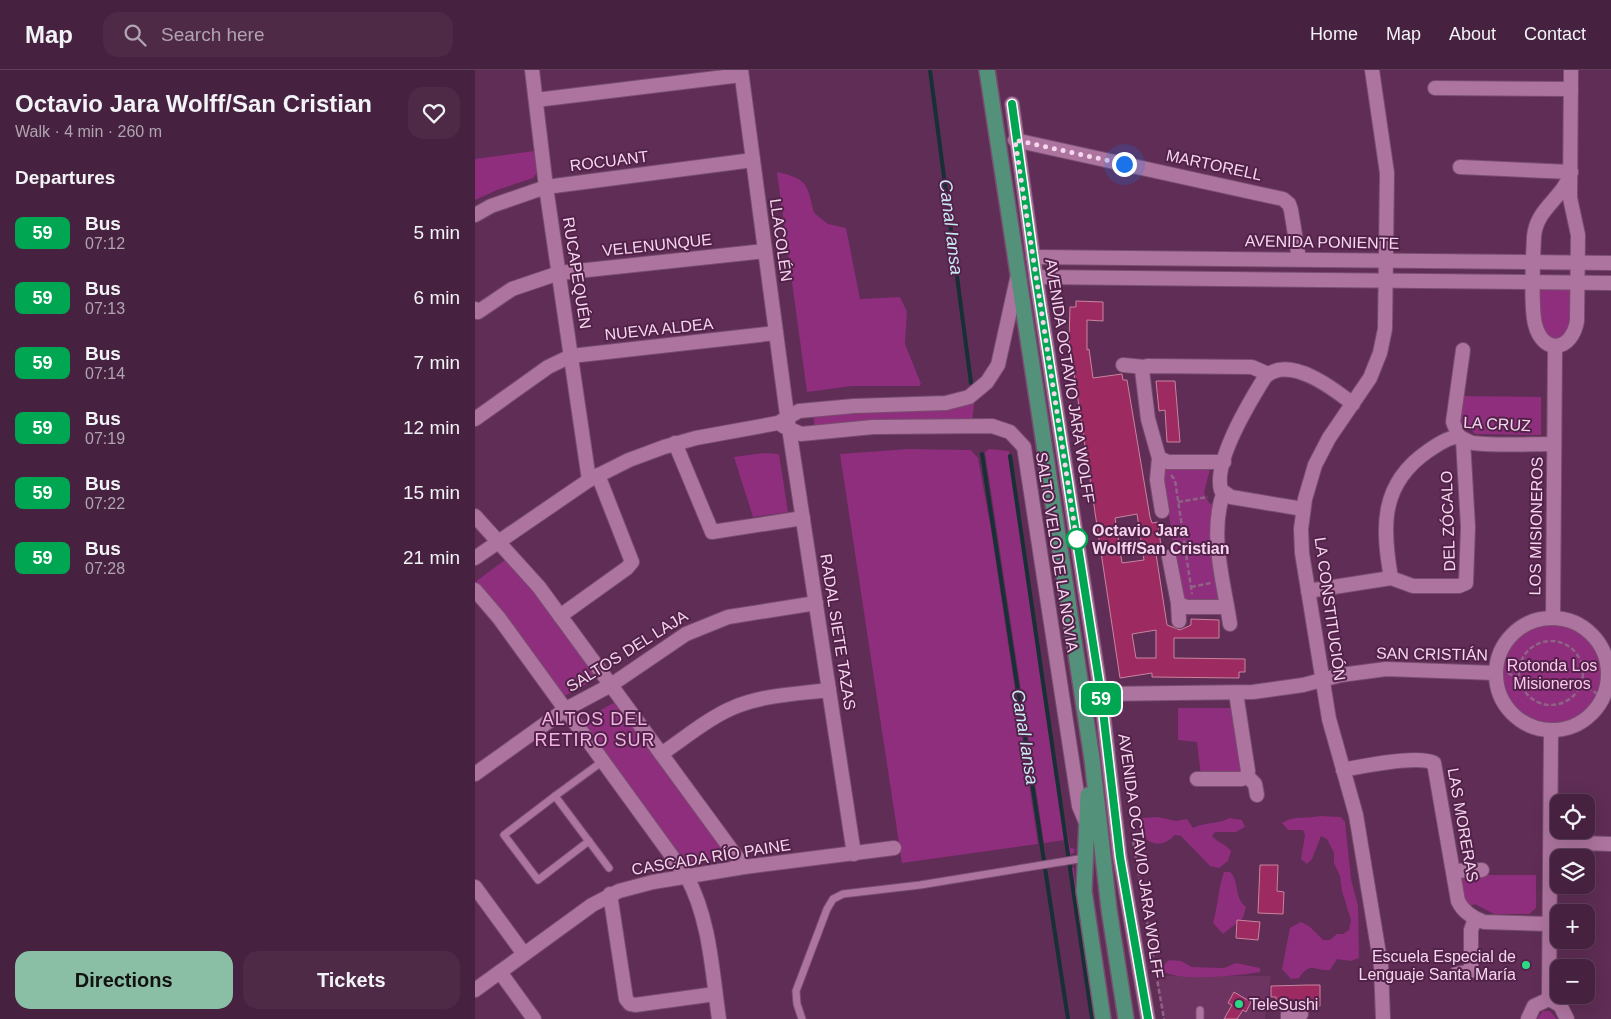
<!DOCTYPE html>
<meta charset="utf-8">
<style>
body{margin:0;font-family:Arial,sans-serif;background:#4e2a47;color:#f1f3f6;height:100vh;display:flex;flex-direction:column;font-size:19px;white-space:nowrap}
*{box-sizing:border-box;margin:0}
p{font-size:16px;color:#b0a4b1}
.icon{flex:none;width:28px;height:28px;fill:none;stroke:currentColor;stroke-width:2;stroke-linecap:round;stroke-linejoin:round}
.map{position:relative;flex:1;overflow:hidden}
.panel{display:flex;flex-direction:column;background:#472240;width:475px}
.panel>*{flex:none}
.badge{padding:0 10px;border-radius:8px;font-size:18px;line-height:32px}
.tools{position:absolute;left:1075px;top:724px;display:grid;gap:10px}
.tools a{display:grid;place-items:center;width:45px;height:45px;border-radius:10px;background:#472240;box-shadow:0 5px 20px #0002,0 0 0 1px #5f3f59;font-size:25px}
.you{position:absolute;width:25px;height:25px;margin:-12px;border:4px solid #fff;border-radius:50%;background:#1a73e8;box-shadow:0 0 0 8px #1a73e833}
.map>.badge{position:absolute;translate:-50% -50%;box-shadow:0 0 0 2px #fff}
h2{padding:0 15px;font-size:19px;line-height:45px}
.round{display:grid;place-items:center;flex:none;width:52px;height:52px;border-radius:15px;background:#4e2a47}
.summary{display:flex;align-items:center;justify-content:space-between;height:85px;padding:0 15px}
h1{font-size:24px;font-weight:600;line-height:38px}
.action{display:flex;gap:10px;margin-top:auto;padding:10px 15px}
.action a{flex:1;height:58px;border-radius:15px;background:#8abfa5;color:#111;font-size:20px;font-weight:600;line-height:58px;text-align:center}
.action a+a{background:#4e2a47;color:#f1f3f6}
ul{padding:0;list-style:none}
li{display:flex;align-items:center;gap:15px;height:65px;padding:0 15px}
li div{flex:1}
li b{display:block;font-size:19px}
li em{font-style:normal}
li .badge{min-width:55px;font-weight:700;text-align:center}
header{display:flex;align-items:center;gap:30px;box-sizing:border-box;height:70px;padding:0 25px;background:#472240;border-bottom:1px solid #5f3f59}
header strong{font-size:24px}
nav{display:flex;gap:28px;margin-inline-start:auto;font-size:18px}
.search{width:350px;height:45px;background:#4e2a47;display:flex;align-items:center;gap:12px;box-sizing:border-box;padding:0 18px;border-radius:15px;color:#b0a4b1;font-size:19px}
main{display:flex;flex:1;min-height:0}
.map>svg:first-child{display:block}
</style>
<header>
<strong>Map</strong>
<div class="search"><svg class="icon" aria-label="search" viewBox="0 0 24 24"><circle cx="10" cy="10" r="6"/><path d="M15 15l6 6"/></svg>Search here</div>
<nav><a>Home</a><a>Map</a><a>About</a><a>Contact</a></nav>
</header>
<main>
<section class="panel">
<div class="summary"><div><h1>Octavio Jara Wolff/San Cristian</h1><p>Walk · 4 min · 260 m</p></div><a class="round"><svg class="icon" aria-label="heart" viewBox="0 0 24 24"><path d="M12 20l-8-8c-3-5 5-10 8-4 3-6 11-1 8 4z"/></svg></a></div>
<h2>Departures</h2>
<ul>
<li><span class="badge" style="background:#00a651;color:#fff">59</span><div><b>Bus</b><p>07:12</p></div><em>5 min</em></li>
<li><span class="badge" style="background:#00a651;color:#fff">59</span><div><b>Bus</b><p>07:13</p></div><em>6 min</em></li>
<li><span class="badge" style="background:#00a651;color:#fff">59</span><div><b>Bus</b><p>07:14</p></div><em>7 min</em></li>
<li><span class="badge" style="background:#00a651;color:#fff">59</span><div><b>Bus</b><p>07:19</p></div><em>12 min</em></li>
<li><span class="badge" style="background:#00a651;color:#fff">59</span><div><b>Bus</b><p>07:22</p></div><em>15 min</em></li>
<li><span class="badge" style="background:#00a651;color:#fff">59</span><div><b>Bus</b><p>07:28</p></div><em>21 min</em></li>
</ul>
<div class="action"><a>Directions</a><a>Tickets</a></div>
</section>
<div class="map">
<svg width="1136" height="949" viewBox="0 0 1136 949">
<rect width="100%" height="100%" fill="#5f2d55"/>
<!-- built -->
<polygon fill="#6d3461" points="681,906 796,906 790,949 688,949"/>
<!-- green -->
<g fill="#8e2e7d">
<polygon points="59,81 62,103 58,108 22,120 0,130 0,89"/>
<path d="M302,102C333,109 332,114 339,143L353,154L371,158L385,229L425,227L432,242L430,274L446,314L444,316H377L332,322Z"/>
<polygon points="1062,218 1100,218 1100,249 1089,272 1067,267"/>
<polygon points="501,320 497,352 340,356 338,346 455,336"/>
<polygon points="986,326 1066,327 1066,365 1000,364 993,356 984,353"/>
<polygon points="433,379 496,380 503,388 516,459 563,774 427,793 365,384"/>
<polygon points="514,379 534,381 586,728 595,778 600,779 599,783 593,785 590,770 569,773 510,382"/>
<polygon points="289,383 304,384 313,442 278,447 259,387"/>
<polygon points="685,391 736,395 729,423 734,433 743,436 750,533 709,532 695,481 699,480 694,445 690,445"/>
<polygon points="34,487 126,606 86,628 0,516 0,512"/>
<circle cx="1076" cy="604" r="52"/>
<polygon points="142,631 255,786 207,795 104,652"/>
<polygon points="703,638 760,638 769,703 726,706 722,672 703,670"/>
<path d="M845,746L866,747L870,752L876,809L883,836L884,888L876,891L862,889L855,900C838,901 836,891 824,908L816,909L807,899L815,858L826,852L834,856L848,870H855L862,864H868L874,860L876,850L867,821L865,806L859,793V783L852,769L846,766L837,789L832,794L826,789L830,765L828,760H813L807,753C818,745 833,749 845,746Z"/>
<path d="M683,747L701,751L712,749L718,758C730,752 745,754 754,748L767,750L770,757L761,762H740L737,766C743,773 751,774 756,781L753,791L744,798L735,796L706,766L700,765C685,781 666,774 664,752L667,748Z"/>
<polygon points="594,798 599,798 602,841 618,949 615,949"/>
<path d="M749,802H755C765,811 758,826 771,837L768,848L748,864L738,853C743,836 743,819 749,802Z"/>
<polygon points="982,805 1061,805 1061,838 1054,844 1019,844 1000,834 990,838"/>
<path d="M694,890L706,891L717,897L749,898L761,893L785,898V902C768,905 693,914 686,898Z"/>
<polygon points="1068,941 1075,941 1082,949 1062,949"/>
</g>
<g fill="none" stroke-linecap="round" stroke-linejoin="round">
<!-- stream -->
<g stroke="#172f35" stroke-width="4">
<polyline points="455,0 496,313"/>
<polyline points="507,384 593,949"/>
<polyline points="535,386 617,949"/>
</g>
</g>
<!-- building -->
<g fill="#9d2a61" stroke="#c9849e" fill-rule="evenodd">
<path d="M601,231L628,232V251L612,250V280L614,279L618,308L647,304L648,310H652L675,447L677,453L683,452L686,477L680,478L681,484L692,555L705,560L716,555V549L744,550V568H699V588L770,589V602H764V608L677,607V603L645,608L594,270L595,237H601ZM662,444L669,490L647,493L640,448ZM681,560V588H661L657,564Z"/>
<polygon points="681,311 700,311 705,372 692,372 690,340 684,341"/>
<polygon points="785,795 803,795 802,821 809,822 808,844 783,843"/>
<polygon points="762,850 785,852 783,870 761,868"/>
<polygon points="833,915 845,915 845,936 801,936 801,927 796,927 796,916"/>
<polygon points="759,922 776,932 771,942 768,940 762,949 749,949 757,935 753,933"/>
</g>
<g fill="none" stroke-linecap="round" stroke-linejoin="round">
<!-- lane casing -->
<g stroke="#784d6f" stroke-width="9">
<g id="lane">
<polyline points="128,691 80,726 134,798"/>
<polyline points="80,726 29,765 63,810 114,771"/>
<polyline points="725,940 725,949"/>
<polyline points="327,949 322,934 321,921 352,839 358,829 368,824 445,815 610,788"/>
</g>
</g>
<!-- street casing -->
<g stroke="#784d6f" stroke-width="16">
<g id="street">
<polyline points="57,0 71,117 114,410"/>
<polyline points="266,0 312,345 379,784"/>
<polyline points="897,0 912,103 910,259 905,283 895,308 854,368 840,395 830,429 826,459 827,483 854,649 881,745 906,896 908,949"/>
<polyline points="960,18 1096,19"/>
<polyline points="61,30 266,5"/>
<polyline points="537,34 561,207 626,624 645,787 673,949"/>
<polyline points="540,70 808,129 814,134 816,140 824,189"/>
<polyline points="985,97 1096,102"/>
<path d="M1096,102C1089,128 1061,138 1059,167C1058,186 1056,238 1060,254C1068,286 1097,281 1102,251L1103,165L1095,128L1096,0"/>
<polyline points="0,145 16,136 71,117 278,90"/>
<polyline points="558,187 1136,193"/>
<polyline points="561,207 1136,213"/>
<polyline points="0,239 3,242 37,219 84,203 290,181"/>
<polyline points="648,295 670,297"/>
<polyline points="0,349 73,297 96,286 301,263"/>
<polyline points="308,356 326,364 398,357 517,356 535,362 549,377 604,736 612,755"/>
<polyline points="984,367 978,352 988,280"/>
<polyline points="200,373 237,462 328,448"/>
<polyline points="684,388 682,410 687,441"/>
<polyline points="749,392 693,392 684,388 673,349 667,300 672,296 777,297 793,304"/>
<path d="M748,424C734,466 749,512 755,554"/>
<path d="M828,439L756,427L746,420C738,392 775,331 790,307C814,284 859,319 878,334"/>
<polyline points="0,446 64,517 269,797"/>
<polyline points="694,487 703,533 711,537 752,537"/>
<polyline points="0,488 114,410 154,390 189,377 221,368 303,353 324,341 379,336 471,333 494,327 512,312 523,295 542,209"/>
<path d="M916,508C907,457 905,414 953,381C960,376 975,366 984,367C989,368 993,372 998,373C1025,376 1053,374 1079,374"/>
<polyline points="916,508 938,516 984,516 991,513 993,457 988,370"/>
<path d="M0,520L24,548L212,807C235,850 237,901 244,949"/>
<polyline points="833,521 916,508"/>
<polyline points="703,533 704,551"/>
<polyline points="85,546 152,498 157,492 123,405"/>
<polyline points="1078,548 1080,276"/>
<circle cx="1077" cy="604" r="56"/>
<polyline points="626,624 778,622 828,615 866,605 911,599 1021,603"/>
<path d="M186,684C209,669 230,650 255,639C285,625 321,624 354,620"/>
<path d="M868,700C887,696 943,685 959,693L983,831C988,842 998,848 1009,852L1074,854"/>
<polyline points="0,704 91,639 136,615 211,564 253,547 341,533"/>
<polyline points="772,706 780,714 782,725"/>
<polyline points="722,709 767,709 772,706 773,701 761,623"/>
<polyline points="1076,772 1136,774"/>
<polyline points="978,801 1007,800"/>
<polyline points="0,817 49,884"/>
<polyline points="135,824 151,929 155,934 160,935 240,924"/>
<polyline points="25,902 59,949"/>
<polyline points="981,904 996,901 996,860 1000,849"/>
<polyline points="0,920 117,835 144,821 178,812 269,797 419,778"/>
<polyline points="1074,929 1076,660"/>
<polyline points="813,949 813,944 826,944"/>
<polyline points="1053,949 1059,936 1074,929 1085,935 1092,949"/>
</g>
</g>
<!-- primary casing -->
<g stroke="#784d6f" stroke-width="18">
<g id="primary">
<polyline points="512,0 617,689 634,839 651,949"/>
<polyline points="613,725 609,821 628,949"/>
</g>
</g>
<!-- path -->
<g stroke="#8f6385" stroke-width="2.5" stroke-dasharray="5 2.5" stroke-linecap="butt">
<polyline points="696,405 700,410 717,524"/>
<polyline points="703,432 733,427"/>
<polyline points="716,517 736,513"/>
<circle cx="1076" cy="603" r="32"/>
<polyline points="1033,603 1045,610"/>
<polyline points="1106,613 1127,627"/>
<polyline points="658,771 689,949"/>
</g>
<!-- lane -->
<use href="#lane" stroke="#ad749f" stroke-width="7"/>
<!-- street -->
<use href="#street" stroke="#ad749f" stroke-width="14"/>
<!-- primary -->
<use href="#primary" stroke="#54917b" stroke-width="15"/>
</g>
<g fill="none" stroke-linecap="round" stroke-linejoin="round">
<!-- line casing -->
<g stroke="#fff" stroke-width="11">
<polyline id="line" points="537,34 561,207 626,624 645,787 673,949"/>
</g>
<!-- line -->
<use href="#line" stroke="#00a651" stroke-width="8"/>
<!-- walk -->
<polyline stroke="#f5d6ec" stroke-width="5" stroke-dasharray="0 9" points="602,469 602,472 540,70 649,94"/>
</g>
<!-- markers -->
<circle fill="#fff" stroke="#00a651" stroke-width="2.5" cx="602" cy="469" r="10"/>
<g fill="#2bd884" stroke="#53224a" stroke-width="2">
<circle cx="1051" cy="895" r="5"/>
<circle cx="764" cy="934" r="5"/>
</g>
<g text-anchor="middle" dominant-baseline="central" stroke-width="4" stroke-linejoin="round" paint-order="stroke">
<!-- street labels -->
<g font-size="16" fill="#f5d6ec" stroke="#53224a">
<text transform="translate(134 91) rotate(-7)">ROCUANT</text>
<text transform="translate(739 95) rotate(12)">MARTORELL</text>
<text transform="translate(306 170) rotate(82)">LLACOLÉN</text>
<text transform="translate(847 172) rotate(1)">AVENIDA PONIENTE</text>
<text transform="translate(182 175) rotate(-6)">VELENUNQUE</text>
<text transform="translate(102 203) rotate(81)">RUCAPEQUÉN</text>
<text transform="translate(184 259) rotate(-6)">NUEVA ALDEA</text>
<text transform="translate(595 311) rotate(81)">AVENIDA OCTAVIO JARA WOLFF</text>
<text transform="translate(1022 354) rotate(3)">LA CRUZ</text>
<text transform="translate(973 451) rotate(-92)">DEL ZÓCALO</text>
<text transform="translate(1061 456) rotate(-89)">LOS MISIONEROS</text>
<text transform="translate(582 482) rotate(81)">SALTO VELO DE LA NOVIA</text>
<text transform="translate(855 539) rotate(82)">LA CONSTITUCIÓN</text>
<text transform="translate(363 562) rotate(81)">RADAL SIETE TAZAS</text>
<text transform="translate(152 581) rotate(-32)">SALTOS DEL LAJA</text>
<text transform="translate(957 584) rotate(1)">SAN CRISTIÁN</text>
<text transform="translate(988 755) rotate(80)">LAS MORERAS</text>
<text transform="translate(666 786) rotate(82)">AVENIDA OCTAVIO JARA WOLFF</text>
<text transform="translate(236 787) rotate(-9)">CASCADA RÍO PAINE</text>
</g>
<!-- stop labels -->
<g font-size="16" font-weight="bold" fill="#f5d6ec" stroke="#53224a" text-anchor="start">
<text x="617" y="460">Octavio Jara<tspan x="617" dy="18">Wolff/San Cristian</tspan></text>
</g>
<!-- park labels -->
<g font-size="16" fill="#fcc8ee" stroke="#53224a">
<text x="1077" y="595">Rotonda Los<tspan x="1077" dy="18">Misioneros</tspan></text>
</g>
<!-- poi labels -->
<g font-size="16" fill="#f5d6ec" stroke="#53224a" text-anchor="end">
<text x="1041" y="886">Escuela Especial de<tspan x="1041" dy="18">Lenguaje Santa María</tspan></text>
<text x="774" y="934" text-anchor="start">TeleSushi</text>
</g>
<!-- water labels -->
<g font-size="18" font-style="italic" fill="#c9ebf4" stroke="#53224a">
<text transform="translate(476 157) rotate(83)">Canal Iansa</text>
<text transform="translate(550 667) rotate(81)">Canal Iansa</text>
</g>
<!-- neighbourhood labels -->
<g font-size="18" letter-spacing="1" fill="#f1b4e2" stroke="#53224a">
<text x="120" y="649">ALTOS DEL<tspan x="120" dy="21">RETIRO SUR</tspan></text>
</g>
</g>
</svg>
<div class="tools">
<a><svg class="icon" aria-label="locate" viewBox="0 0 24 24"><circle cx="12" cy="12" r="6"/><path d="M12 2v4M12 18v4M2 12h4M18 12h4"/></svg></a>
<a><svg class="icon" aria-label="layers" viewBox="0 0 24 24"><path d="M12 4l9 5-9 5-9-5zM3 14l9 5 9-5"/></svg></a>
<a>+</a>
<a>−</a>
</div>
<div class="you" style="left:649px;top:94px"></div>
<b class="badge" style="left:626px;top:629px;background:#00a651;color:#fff">59</b>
</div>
</main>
